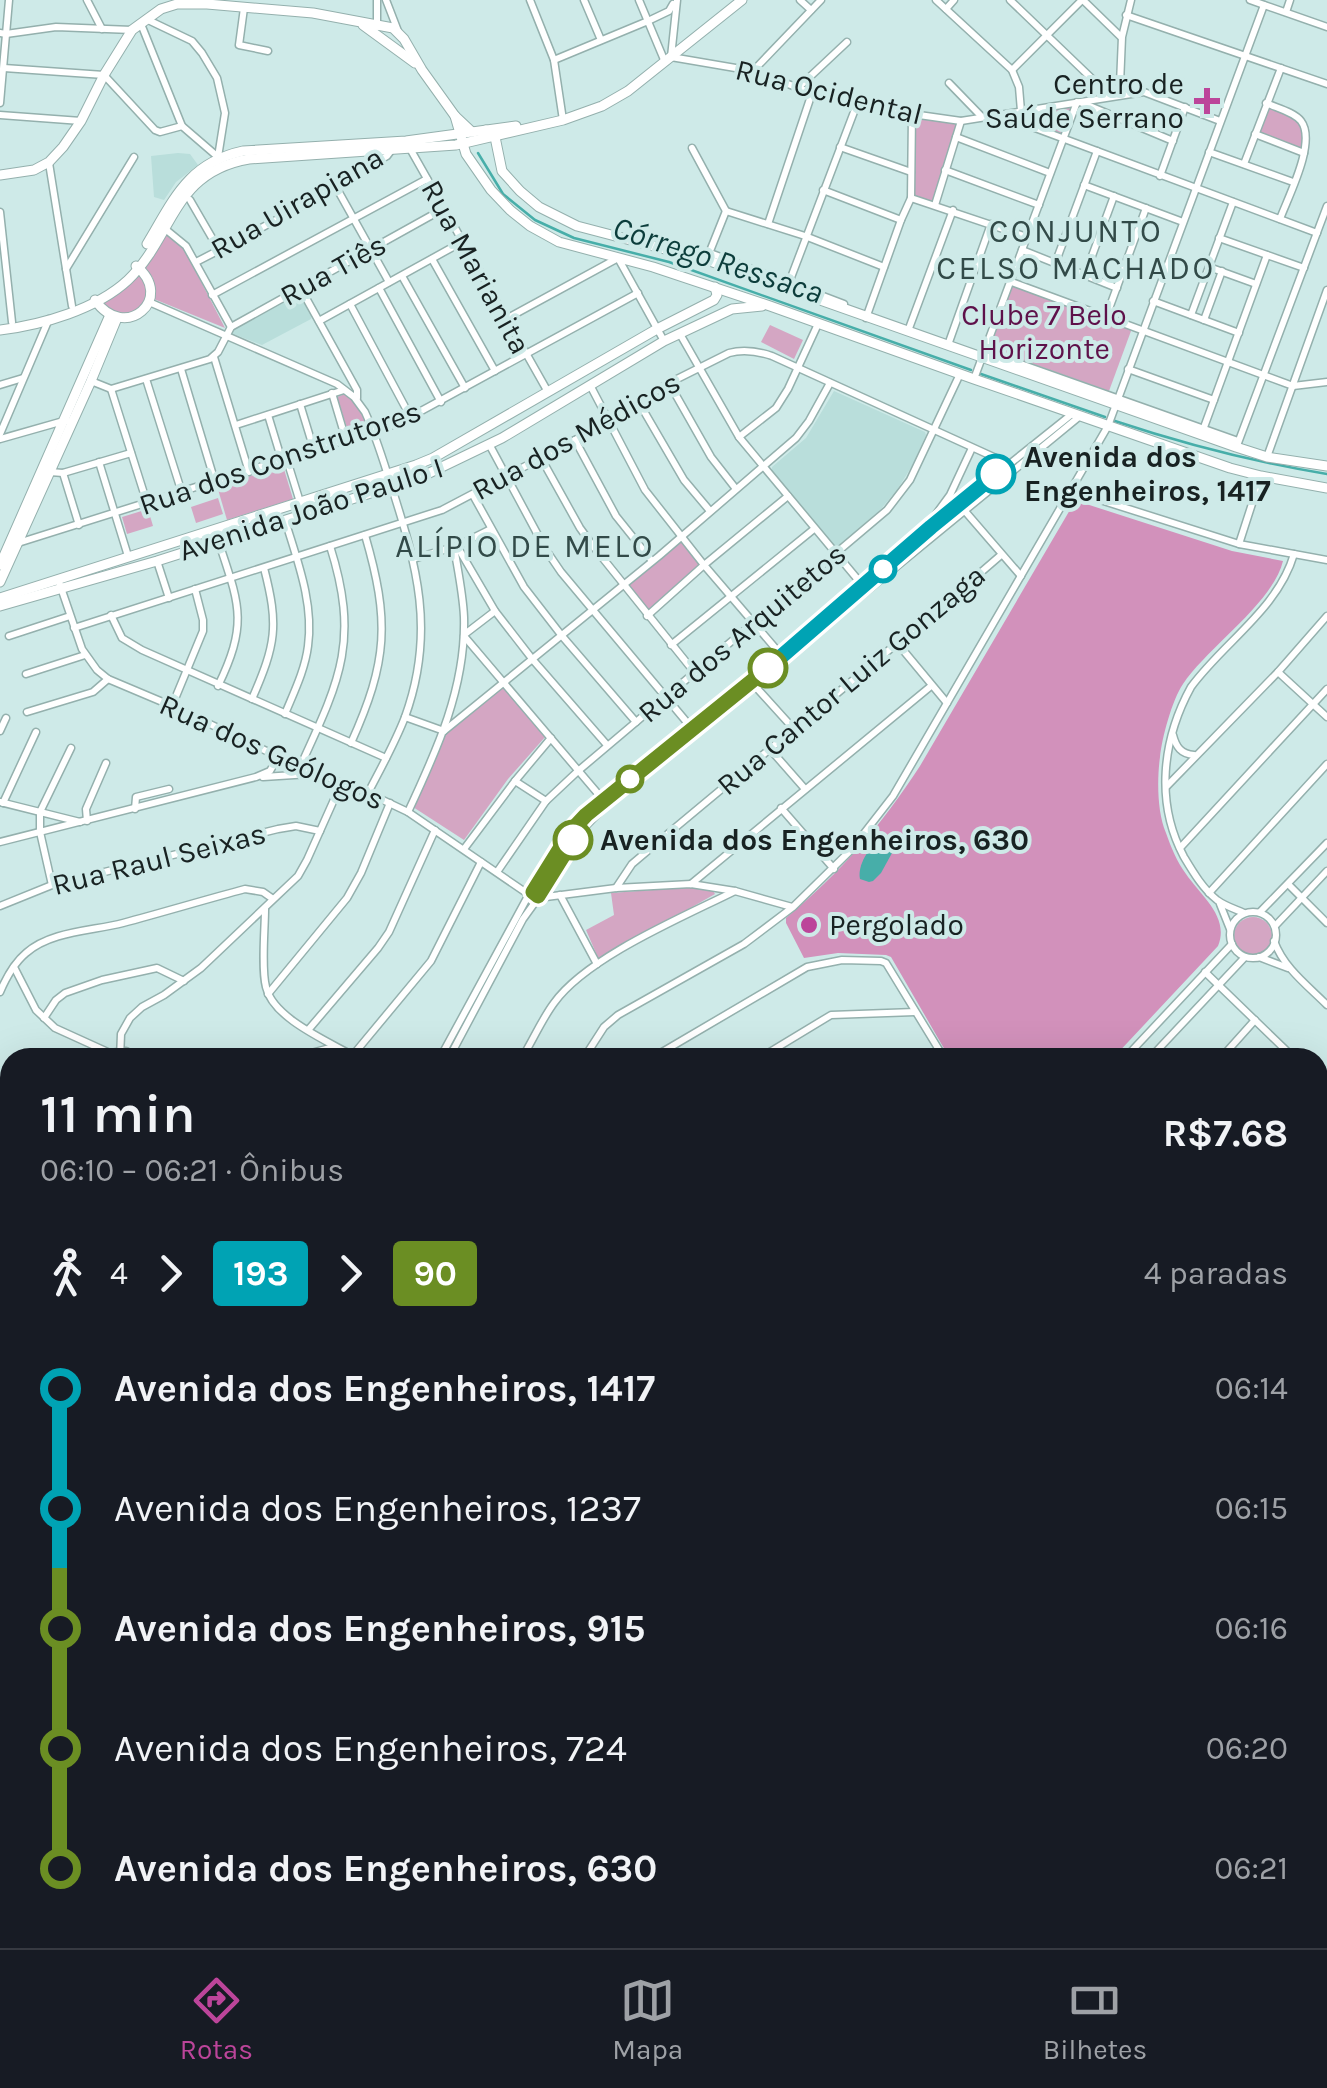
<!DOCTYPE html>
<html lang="pt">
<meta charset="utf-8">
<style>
body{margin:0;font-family:Karla,sans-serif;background:#242831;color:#f1f3f6;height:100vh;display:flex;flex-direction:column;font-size:38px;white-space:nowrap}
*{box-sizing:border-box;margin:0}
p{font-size:32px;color:#9ea1a6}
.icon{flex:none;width:55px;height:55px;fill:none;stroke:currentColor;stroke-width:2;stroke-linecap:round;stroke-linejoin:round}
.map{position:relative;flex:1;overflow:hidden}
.drawer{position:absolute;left:0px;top:1048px;width:1328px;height:902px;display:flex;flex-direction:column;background:#171b24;border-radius:30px 30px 0 0;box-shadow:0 10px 40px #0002}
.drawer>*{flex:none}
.badge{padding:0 20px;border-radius:8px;font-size:35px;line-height:65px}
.map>.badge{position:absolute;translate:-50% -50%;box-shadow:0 0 0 5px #fff}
.legs{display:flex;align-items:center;gap:15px;height:110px;padding:0 40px;font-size:32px}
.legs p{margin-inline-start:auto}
.summary{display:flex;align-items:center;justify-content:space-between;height:170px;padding:0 40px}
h1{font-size:55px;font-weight:600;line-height:75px}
ul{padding:0 40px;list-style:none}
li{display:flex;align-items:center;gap:35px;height:120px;font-size:38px}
li i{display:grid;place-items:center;width:15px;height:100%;margin:0 12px;background:currentColor}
li i::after{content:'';width:25px;height:25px;margin:-12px;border:8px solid;border-radius:50%;background:#171b24}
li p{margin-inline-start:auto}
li:first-child i{background:linear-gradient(#0000 50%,currentColor 0)}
li:last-child i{background:linear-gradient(currentColor 50%,#0000 0)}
.tabs{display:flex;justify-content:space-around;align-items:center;height:140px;border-top:2px solid #363941;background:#171b24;font-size:28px;color:#9ea1a6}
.tabs a{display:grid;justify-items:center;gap:5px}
.tabs .current{color:#bc459a}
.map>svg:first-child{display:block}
</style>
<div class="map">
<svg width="1327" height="1948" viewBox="0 0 1327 1948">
<rect width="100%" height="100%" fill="#ceeae8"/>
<!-- built -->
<g fill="#b9dedb">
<polygon points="178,153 190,154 198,165 176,182 164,200 154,197 151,156"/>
<polygon points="300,293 312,315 311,319 262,345 231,333 233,329"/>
<polygon points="834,391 925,432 926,435 912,466 897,490 880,510 838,547 835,547 772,471 772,467 806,438"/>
</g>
<!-- green -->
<g fill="#d4a6c3">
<polygon points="1075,103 1063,136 1002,115"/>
<polygon points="1266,103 1301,121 1304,153 1255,134"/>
<polygon points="912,114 961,121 935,206 911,198"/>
<polygon points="163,229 181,243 225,328 154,299 153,278 142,264"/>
<polygon points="139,273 147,283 148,295 137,312 116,315 101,303"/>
<polygon points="1012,285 1130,329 1131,331 1109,391 986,347"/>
<polygon points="770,325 803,340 794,359 761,342"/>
<polygon points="348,393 359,407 374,433 351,440 337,397"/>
<polygon points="283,466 293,499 227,520 217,486"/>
<polygon points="218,498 223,514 196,523 191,507"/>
<polygon points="148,509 153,526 127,534 122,517"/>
<polygon points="681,536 704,565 647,616 624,585"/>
<polygon points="504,686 546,736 508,779 464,840 413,807 446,733"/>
<polygon points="692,887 713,891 715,894 599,960 586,930 614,915 611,893"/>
<circle cx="1253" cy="936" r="19"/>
<polygon points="1327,1716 1327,1898 1318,1898 1318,1718"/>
</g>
<!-- forest -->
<path fill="#d291bb" d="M1080,502L1232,551L1283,561C1273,603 1208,647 1183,684C1172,700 1162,738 1160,757C1157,779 1157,812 1166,833C1171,847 1177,862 1186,874C1201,896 1230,917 1218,946L1114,1057H949L891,957L886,955L838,953L804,958L786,923V918C841,872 881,826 920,766L1074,503Z"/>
<!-- water -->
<path fill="#47aea9" d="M881,839L886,842L892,853L881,873L873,881L869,882L860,879C857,866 869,846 881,839Z"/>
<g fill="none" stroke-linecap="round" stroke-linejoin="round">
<!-- stream -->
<g stroke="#47aea9" stroke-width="2.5">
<polyline points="478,153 503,194 535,220 574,238 669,262 971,370"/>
<polyline points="981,374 1105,417"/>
<path d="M1115,421C1184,444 1254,462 1327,474"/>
</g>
<!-- canal -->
<polyline stroke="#47aea9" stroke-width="5" points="1318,1451 1327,1454"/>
<!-- minor casing -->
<g stroke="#94b0ad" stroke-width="9">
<g id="minor">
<polyline points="87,0 102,29"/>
<polyline points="377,0 377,27"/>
<polyline points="386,0 398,31"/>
<polyline points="530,0 554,60 563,120"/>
<polyline points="584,0 601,40"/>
<polyline points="639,0 665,62"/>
<polyline points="677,0 671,57 753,71 812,93 857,104 912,114 961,121 1144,92 1220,121"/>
<polyline points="800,0 811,10"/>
<polyline points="936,0 1012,70 1019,87 1021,111"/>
<polyline points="1010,0 1110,96"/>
<polyline points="1083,0 1121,37"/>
<polyline points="1250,0 1327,27"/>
<polyline points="244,8 239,45 268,51"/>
<polyline points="946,9 954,0"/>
<polyline points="1286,12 1290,0"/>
<polyline points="1126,15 1327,84"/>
<polyline points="146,19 192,41 202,53 217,78 225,113 218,157"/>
<polyline points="141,24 182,126 218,157"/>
<polyline points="0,33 6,34 56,27 132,30"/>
<polyline points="554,60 648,21 669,11 673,4"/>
<polyline points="4,68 104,75 155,130 160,132 182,126"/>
<polyline points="1012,70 1082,0"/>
<polyline points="753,71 821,0"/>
<polyline points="949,83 981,116"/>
<polyline points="1120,84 1122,37 1131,0"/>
<polyline points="799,87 847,42"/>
<polyline points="1080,102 1173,141"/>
<polyline points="0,103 9,0"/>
<path d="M1266,103C1277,108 1294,112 1301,121C1317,142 1288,197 1280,219"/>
<polyline points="0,115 81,121"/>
<polyline points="1003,116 1317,233"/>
<polyline points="1255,134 1304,153"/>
<polyline points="956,137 1050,173"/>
<polyline points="408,145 548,392"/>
<polyline points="840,147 911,172"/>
<polyline points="692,148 726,211"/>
<polyline points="1209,152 1293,182"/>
<polyline points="49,163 72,306"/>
<polyline points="1244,164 1281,68"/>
<polyline points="945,170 1039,205"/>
<polyline points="1160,176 1185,107"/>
<polyline points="1084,185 1183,222"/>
<polyline points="336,187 389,282"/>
<polyline points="823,190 901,220"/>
<polyline points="911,198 1027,237"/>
<polyline points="190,200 219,250"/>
<polyline points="935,205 961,121"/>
<polyline points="726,211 805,236 884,267"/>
<polyline points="0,212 12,322"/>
<polyline points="768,224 812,93"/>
<polyline points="164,228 186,246 231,327"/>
<polyline points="1219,238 1304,268"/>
<polyline points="1022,250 1117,288"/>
<polyline points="710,253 844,304"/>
<polyline points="708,256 726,211"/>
<polyline points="432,259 495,371"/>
<path d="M196,262C261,229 325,194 387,156L393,148"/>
<polyline points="1055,264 1097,151"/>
<polyline points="1209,267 1256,284"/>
<polyline points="66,269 134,157"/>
<polyline points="1085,275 1114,196"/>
<polyline points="402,276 465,388"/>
<polyline points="1009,281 1293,386 1327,382"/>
<polyline points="379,288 441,402"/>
<polyline points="787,288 857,104"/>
<polyline points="301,289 357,390 357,398"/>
<polyline points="212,295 427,179"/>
<polyline points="1153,301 1239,333"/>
<path d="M149,302L337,384L354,397L365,412C376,436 383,460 391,485C417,566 436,632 405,717C395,743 381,768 368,793"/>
<polyline points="350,304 411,418"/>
<polyline points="1191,315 1233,202"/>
<polyline points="1106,317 1146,208"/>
<polyline points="866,318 901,220 911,198 912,114"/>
<polyline points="506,319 618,258 664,341"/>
<polyline points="1204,320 1222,271"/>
<polyline points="319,321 462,242"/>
<polyline points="908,331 953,210"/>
<polyline points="680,334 739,437 864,587"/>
<polyline points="948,345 991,224"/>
<polyline points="984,351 1238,441"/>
<polyline points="214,357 249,472"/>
<polyline points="181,369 215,482"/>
<polyline points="1128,369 1214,400"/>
<polyline points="146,379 182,493"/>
<polyline points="974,379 1077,102"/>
<polyline points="91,381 111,389 210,359 218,352 231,327 443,209"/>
<polyline points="669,383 711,457 736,489"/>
<polyline points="0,385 23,378"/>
<polyline points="590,385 645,490 704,565 782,656"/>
<polyline points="111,389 147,503"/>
<polyline points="332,393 346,440"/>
<polyline points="638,401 684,480 710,511"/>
<polyline points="300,404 314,450"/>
<polyline points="268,415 282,461"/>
<polyline points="236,425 344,390"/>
<polyline points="1203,430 1267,255"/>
<polyline points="0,434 49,319"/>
<polyline points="739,437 776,408 788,389 818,324"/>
<polyline points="0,439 67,420"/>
<polyline points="575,440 616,516 652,561"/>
<polyline points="1238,443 1327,206"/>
<polyline points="489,444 546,550 561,572 695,732"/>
<polyline points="1267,457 1327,290"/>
<polyline points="541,458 580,528 593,546 695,673"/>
<polyline points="287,460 300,502"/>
<polyline points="99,462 128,556"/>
<polyline points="50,472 63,473 131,453"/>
<polyline points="63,473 79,525"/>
<polyline points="1072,491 1239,544 1327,560"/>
<polyline points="473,495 524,587 562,636 636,722"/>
<polyline points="964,510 1021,576"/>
<polyline points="931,527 931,521 950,495 972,448"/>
<path d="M218,540C239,604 249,622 218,686"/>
<polyline points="18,543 399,423 638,293"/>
<polyline points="1239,544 1261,476"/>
<polyline points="457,546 495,611 533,660 607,745"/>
<polyline points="413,559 457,546 491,529"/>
<polyline points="157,561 169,598"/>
<polyline points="58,579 82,649 97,670 108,679 172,706 300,767 368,793 408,812 528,894"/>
<polyline points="111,615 122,638 142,650 386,758"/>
<polyline points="647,616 704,565 788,496"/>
<path d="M74,628L442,510L575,440L669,383L729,353C744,349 757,351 772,356L1009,464"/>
<polyline points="465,634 495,611"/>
<polyline points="9,636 70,616"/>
<polyline points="464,636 605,802"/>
<polyline points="797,643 931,527 1072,414"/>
<polyline points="898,644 947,703"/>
<polyline points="671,645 814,529"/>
<polyline points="1278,672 1327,717"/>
<polyline points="26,674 85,655"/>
<polyline points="754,685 793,728"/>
<path d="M252,699C276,644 279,626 264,568"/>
<polyline points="172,706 203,631 203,620 195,589"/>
<polyline points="27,712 93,692 108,679"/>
<path d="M285,714C294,692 305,670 308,646C314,603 297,560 285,520"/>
<polyline points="405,717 444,731"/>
<polyline points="0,731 6,718"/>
<polyline points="444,731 659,556 796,438 809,421 830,383"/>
<path d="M1173,735C1176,747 1181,754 1194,755"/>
<path d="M351,743C388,661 390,621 365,535"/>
<polyline points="769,748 805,789"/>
<path d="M300,767C340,680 360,641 330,546"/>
<polyline points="263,777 310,774"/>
<polyline points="515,781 546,801"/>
<polyline points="1167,786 1278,672 1327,616"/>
<polyline points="0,802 80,822"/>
<polyline points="3,803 36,732"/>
<polyline points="781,808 834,869"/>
<polyline points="135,809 136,797 169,789"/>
<path d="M408,812C437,750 466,687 464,617C463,594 458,571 454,547"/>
<polyline points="87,821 86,809 106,763"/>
<polyline points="0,842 256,777 270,771 278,757"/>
<polyline points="1180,848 1327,689"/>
<polyline points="464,849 515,781 551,738"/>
<polyline points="497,872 546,801 578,771 887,510 910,480 960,374"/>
<polyline points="691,884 931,686"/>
<polyline points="1288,884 1327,923"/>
<polyline points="52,885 40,832 40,812 71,748"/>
<path d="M616,888L632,864C755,760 880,660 1001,555"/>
<polyline points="533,891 571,831 603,800 649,765"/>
<polyline points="1209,893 1327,764"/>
<polyline points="560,895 597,964"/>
<polyline points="538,896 576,836 607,804 1080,416"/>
<polyline points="538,898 616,888 691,884 735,891 792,907"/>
<polyline points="1220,904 1230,929"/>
<polyline points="0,906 52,885 278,829 296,826 320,831"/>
<path d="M265,909C265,930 261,968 266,987C273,1019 330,1042 357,1058"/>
<circle cx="1253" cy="935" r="23"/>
<polyline points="1260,912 1327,843"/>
<path d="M1244,913C1235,909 1225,906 1217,900C1203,889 1193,872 1184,857C1155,803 1162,740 1191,687C1224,642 1278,609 1294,554"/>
<polyline points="1275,926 1327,871"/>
<path d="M1274,941C1284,968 1307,985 1327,1005"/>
<polyline points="1259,957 1288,968"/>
<polyline points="14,967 36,1010 55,1028 110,1053 126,1051 139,1058"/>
<polyline points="1205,972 1294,1058"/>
<path d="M0,992C6,978 14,963 26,953C51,931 92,931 123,923C164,912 204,900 245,889L263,892L273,899"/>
<polyline points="268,994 347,898 361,873 390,803"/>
<polyline points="44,1018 56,1000 65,993 102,980 157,968 184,981"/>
<polyline points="309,1029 378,948 389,932 435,830"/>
<polyline points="353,1055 431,961 481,862"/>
<polyline points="120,1058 121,1034 130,1018 142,1007 164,995 201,968 298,876 307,860 341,784"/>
<polyline points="292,1058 334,1047"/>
<polyline points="440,1058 527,898"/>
<polyline points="449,1058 523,919 536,901"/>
<path d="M522,1058C533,1040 542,1019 554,1003C587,957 683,917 735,891"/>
<polyline points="584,1058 604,1027 618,1015 744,944 793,907 851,850 893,796 1108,426 1264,5"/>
<polyline points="652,1058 807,967 842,960 881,961 886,963 944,1058"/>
<polyline points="760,1058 831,1015 915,1012"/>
<polyline points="1125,1058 1232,944"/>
<polyline points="1150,1058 1245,957"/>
<polyline points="1221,1058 1255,1020"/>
<polyline points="1318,1079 1327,1088"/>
<polyline points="1318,1105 1327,1095"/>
<polyline points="1318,1181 1327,1171"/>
<polyline points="1318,1255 1327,1244"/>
<polyline points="3,1297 10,1276"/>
<polyline points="1318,1332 1327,1321"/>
<polyline points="1318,1361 1327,1365"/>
<polyline points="0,1371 10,1374"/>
<polyline points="0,1418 10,1420"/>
<polyline points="0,1454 10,1447"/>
<polyline points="0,1469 10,1472"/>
<polyline points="1318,1480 1327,1481"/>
<polyline points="0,1506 10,1515"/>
<polyline points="1318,1521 1327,1526"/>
<polyline points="1318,1526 1327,1533"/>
<polyline points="0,1559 10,1557"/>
<polyline points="1327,1571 1327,1572"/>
<polyline points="0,1605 10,1652"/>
<polyline points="1318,1638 1327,1623"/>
<polyline points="1318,1656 1327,1654"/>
<polyline points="0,1666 10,1662"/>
<polyline points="1318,1707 1327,1705"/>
<polyline points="0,1723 10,1721"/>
<polyline points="0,1769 10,1763"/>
<polyline points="0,1834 10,1828"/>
<polyline points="0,1868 10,1884"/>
<polyline points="1318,1911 1327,1911"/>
<polyline points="114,1940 145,1948"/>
<polyline points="174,1940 181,1948"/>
<polyline points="1179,1940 1179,1948"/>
<polyline points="1231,1940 1231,1948"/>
<polyline points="1282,1940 1282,1948"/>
<polyline points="273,1948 308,1940"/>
<polyline points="436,1948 447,1940"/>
<polyline points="797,1948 800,1940"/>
<polyline points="991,1948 1008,1940"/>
<polyline points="1109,1948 1125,1940"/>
</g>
</g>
<!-- major casing -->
<g stroke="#94b0ad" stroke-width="11">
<g id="major">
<polyline points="363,25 415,63"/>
<polyline points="455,116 466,154 491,190 510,210 530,226 559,242 653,267 770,306 974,379 1230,468 1261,476 1327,488"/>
<polyline points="486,130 495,137 502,171 520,191 539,207 577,226 707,260 1236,447 1267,457 1327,466"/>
<polyline points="0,175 34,170 49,162 63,147 81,121 104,75 132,30 161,9 177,4 207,4 313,13 393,28 404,39 422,70 455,116 472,132"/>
<path d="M147,244C174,199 188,163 243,151L406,141L516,126"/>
<path d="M95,300C125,343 176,298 136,266"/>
<path d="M0,330C42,325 97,309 128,280C174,236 172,172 249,159L456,145L563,120L602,106L628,91L742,0"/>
<polyline points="0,565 110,315"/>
<polyline points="0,582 91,381 117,318"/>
<polyline points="0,598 416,465 433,458 657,329 714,300 717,295 715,287"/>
<polyline points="0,606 157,561 421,477 502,438 664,341 732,309 762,306"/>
<polyline points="0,1296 10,1300"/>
<polyline points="0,1313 10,1317"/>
<polyline points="1318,1438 1327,1441"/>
<polyline points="1318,1463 1327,1465"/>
</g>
</g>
<!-- minor -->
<use href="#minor" stroke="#fff" stroke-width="6"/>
<!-- major -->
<use href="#major" stroke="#fff" stroke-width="9"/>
</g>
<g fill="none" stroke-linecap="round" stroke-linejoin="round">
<!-- line-1 casing -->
<g stroke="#fff" stroke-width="22">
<polyline id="line-1" points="768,668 931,527 996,474"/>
</g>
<!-- line-2 casing -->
<g stroke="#fff" stroke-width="22">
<polyline id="line-2" points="573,840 538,896 533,892 571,831 586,815 768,668"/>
</g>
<!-- line-1 -->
<use href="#line-1" stroke="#00a3b4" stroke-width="15"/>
<!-- line-2 -->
<use href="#line-2" stroke="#6b8e23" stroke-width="15"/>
</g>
<!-- markers -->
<g fill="#bc459a" stroke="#ceeae8" stroke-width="4">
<path d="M1202 86h10v10h10v10h-10v10h-10v-10h-10v-10h10z"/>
<circle cx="809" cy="925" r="10"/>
</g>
<g fill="#fff" stroke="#00a3b4" stroke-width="5">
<circle cx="996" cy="474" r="18"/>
<circle cx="883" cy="569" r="12"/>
</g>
<g fill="#fff" stroke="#6b8e23" stroke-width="5">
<circle cx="768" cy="668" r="18"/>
<circle cx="630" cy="779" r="12"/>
<circle cx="573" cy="840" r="18"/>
</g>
<g text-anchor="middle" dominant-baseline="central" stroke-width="8" stroke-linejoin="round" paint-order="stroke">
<!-- poi labels -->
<g font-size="30" fill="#182222" stroke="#ceeae8" text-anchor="end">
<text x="1184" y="84">Centro de<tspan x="1184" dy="34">Saúde Serrano</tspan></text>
<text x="829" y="925" text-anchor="start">Pergolado</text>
</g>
<!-- street labels -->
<g font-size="30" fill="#182222" stroke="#ceeae8">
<text transform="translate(829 92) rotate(14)">Rua Ocidental</text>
<text transform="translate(297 203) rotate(-30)">Rua Uirapiana</text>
<text transform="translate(476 267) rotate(61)">Rua Marianita</text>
<text transform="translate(333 270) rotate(-29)">Rua Tiês</text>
<text transform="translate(576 436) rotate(-29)">Rua dos Médicos</text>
<text transform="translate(280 458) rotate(-19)">Rua dos Construtores</text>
<text transform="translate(311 509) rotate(-18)">Avenida João Paulo I</text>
<text transform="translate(742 633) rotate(-40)">Rua dos Arquitetos</text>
<text transform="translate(851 680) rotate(-40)">Rua Cantor Luiz Gonzaga</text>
<text transform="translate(272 752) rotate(24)">Rua dos Geólogos</text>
<text transform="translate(159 859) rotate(-14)">Rua Raul Seixas</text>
</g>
<!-- park labels -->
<g font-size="30" fill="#5e114a" stroke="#ceeae8">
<text x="1044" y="315">Clube 7 Belo<tspan x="1044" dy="34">Horizonte</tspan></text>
</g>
<!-- stop labels -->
<g font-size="30" font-weight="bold" fill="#182222" stroke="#ceeae8" text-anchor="start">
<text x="1024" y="457">Avenida dos<tspan x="1024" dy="34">Engenheiros, 1417</tspan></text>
<text x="600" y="840">Avenida dos Engenheiros, 630</text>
</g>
<!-- neighbourhood labels -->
<g font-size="32" letter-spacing="2.5" fill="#324a48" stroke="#ceeae8">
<text x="1076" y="231">CONJUNTO<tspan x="1076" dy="37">CELSO MACHADO</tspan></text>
<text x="525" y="546">ALÍPIO DE MELO</text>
</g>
<!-- water labels -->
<g font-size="32" font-style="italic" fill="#0c3d3b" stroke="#ceeae8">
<text transform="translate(718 260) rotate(18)">Córrego Ressaca</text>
</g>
</g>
</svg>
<section class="drawer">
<div class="summary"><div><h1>11 min</h1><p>06:10 – 06:21 · Ônibus</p></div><b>R$7.68</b></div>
<div class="legs"><svg class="icon" aria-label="walk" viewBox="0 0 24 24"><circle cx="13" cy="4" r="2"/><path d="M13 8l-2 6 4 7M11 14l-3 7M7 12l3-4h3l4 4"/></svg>4<svg class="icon" aria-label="forward" viewBox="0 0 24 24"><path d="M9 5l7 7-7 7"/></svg><b class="badge" style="background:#00a3b4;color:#fff">193</b><svg class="icon" aria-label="forward" viewBox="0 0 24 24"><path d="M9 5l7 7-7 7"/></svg><b class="badge" style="background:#6b8e23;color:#fff">90</b><p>4 paradas</p></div>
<ul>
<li><i style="color:#00a3b4"></i><b>Avenida dos Engenheiros, 1417</b><p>06:14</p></li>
<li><i style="color:#00a3b4"></i><span>Avenida dos Engenheiros, 1237</span><p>06:15</p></li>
<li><i style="color:#6b8e23"></i><b>Avenida dos Engenheiros, 915</b><p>06:16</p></li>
<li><i style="color:#6b8e23"></i><span>Avenida dos Engenheiros, 724</span><p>06:20</p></li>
<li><i style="color:#6b8e23"></i><b>Avenida dos Engenheiros, 630</b><p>06:21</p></li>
</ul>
</section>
</div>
<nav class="tabs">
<a class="current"><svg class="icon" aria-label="directions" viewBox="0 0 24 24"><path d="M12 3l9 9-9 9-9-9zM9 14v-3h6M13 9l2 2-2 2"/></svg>Rotas</a>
<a><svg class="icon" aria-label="map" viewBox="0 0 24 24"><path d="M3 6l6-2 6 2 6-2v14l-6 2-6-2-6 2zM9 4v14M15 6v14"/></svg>Mapa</a>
<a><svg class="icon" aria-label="tickets" viewBox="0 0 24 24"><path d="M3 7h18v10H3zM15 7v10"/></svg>Bilhetes</a>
</nav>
